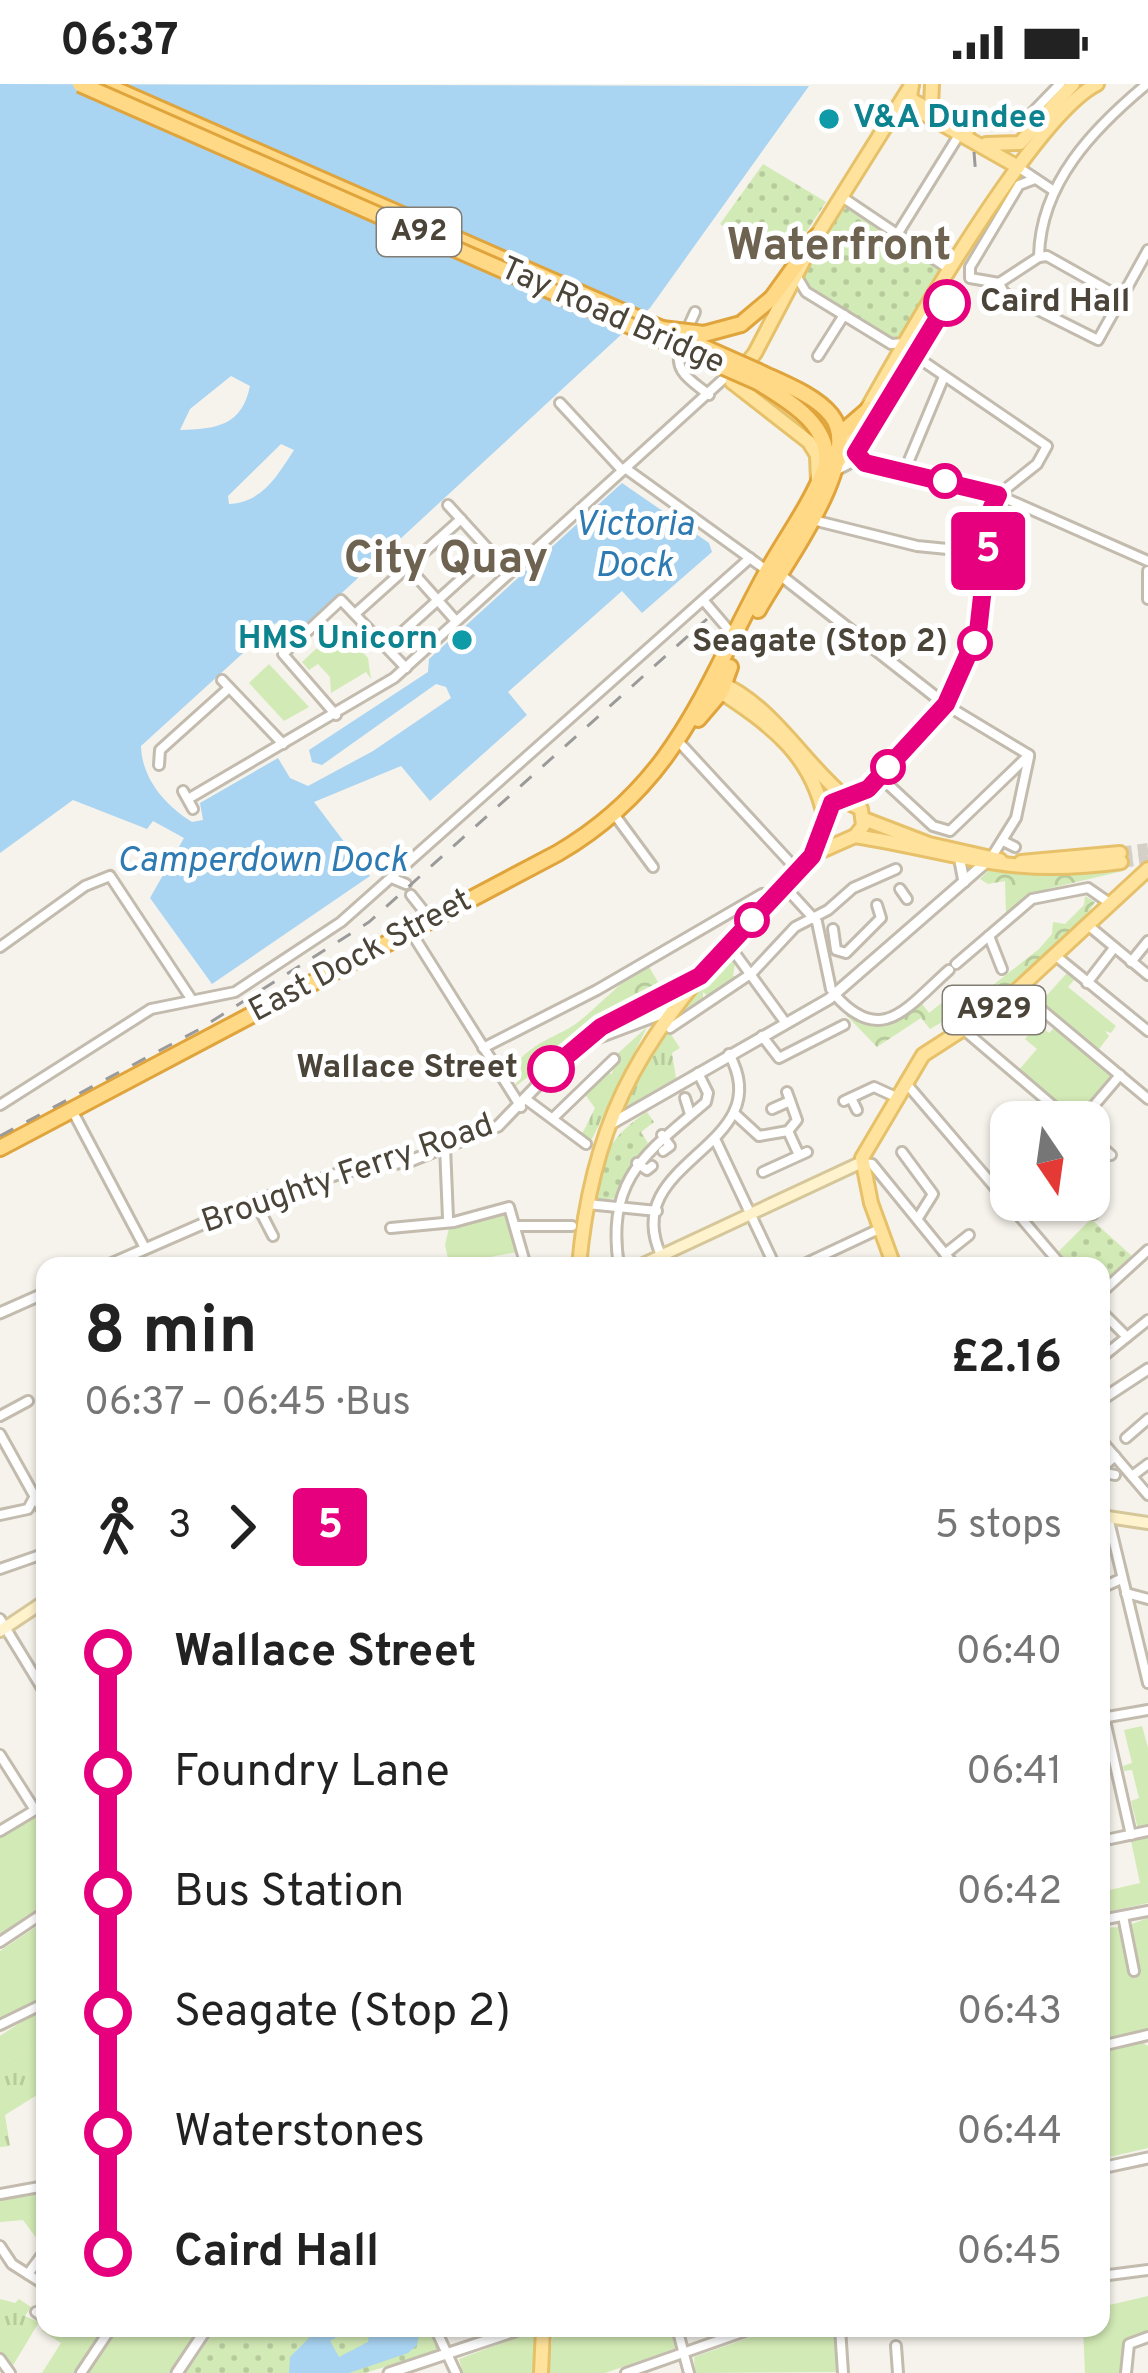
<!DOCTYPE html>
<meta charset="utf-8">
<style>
body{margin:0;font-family:Overpass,sans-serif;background:#f2f2f2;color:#222;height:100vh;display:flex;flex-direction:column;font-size:45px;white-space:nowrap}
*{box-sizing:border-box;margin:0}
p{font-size:39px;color:#767676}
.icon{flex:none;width:66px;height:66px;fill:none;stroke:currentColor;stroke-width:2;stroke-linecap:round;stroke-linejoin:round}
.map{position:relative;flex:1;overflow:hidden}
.sheet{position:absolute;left:36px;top:1173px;width:1074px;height:1080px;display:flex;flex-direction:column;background:#fff;border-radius:24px;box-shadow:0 3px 9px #0004}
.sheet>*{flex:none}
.badge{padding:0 24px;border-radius:9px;font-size:42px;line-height:78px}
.needle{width:78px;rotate:167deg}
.controls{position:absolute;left:990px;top:1017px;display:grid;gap:24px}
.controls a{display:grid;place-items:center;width:120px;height:120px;border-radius:24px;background:#fff;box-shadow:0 3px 9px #0004;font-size:60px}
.map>.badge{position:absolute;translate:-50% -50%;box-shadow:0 0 0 6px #fff}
.legs{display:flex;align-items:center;gap:18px;height:132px;padding:0 48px;font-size:39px}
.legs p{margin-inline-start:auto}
.overview{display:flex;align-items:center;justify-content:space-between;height:204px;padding:0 48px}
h1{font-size:66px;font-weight:700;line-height:90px}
ul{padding:0 48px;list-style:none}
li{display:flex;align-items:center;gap:42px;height:120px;font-size:45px}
li i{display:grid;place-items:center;width:18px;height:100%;margin:0 15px;background:currentColor}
li i::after{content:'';width:30px;height:30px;margin:-15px;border:9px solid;border-radius:50%;background:#fff}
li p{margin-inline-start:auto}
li:first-child i{background:linear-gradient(#0000 50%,currentColor 0)}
li:last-child i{background:linear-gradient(currentColor 50%,#0000 0)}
.status{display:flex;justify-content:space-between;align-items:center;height:84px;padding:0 60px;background:#fff;direction:ltr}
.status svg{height:33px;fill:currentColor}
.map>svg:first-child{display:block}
</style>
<div class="status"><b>06:37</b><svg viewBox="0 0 49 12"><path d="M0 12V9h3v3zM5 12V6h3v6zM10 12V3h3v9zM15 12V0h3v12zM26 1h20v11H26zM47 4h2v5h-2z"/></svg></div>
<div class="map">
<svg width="1148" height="2289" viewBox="0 0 1148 2289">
<defs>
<pattern id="grass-tufts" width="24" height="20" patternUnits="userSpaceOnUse" patternTransform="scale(3)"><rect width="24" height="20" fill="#d2eab5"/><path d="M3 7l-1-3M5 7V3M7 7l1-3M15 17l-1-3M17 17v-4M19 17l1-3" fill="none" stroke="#b6ca9c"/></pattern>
<pattern id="forest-crowns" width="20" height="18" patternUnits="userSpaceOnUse" patternTransform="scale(3)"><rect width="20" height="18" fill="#d2eab5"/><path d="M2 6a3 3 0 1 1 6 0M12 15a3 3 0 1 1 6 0" fill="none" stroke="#b6ca9c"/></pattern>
<pattern id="park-dots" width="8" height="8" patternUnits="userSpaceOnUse" patternTransform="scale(3)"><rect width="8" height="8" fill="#d2eab5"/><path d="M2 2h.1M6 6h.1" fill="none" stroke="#b6ca9c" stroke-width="1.8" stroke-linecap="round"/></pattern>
</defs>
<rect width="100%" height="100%" fill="#f6f3ec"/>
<!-- grass -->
<g fill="url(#grass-tufts)">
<polygon points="725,874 736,874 733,892 740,892 709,913 703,908 703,918 686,925 688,930 670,949 680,964 672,969 676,994 626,1023 646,971"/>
<polygon points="647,943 590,1059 577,1048 583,1048 595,1024 583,1008 605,988 612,990 615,972"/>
<polygon points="33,1960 38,1967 45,1962 45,2006 5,2031 10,2062 0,2063 0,1982"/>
<polygon points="0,2215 15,2219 19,2215 31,2223 25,2232 39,2238 12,2283 0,2267"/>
</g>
<!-- forest -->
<g fill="url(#forest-crowns)">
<polygon points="1122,781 1123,787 1047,805 1006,828 1005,797 988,800 980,795 989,786 1052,791"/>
<polygon points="1085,812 1095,818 1080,841 991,919 984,914 930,945 921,934 877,963 846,931 880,941 920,917 929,929 954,909 993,901 1039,865 1052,850 1053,838 1065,840 1084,821"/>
<path d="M648,881L662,905L597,941L512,1005L521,993V974C543,953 563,951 582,935C606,915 617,900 648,881Z"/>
</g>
<!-- park -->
<g fill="url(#park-dots)">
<polygon points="763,80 826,118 785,180 720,140"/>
<polygon points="849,123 944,183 902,255 895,258 802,201 800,191 837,128"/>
<path d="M647,1028L654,1038L641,1048L648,1059L627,1092L620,1114L595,1116C599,1075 611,1051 647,1028Z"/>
<polygon points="1091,1135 1133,1173 1101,1203 1101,1182 1069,1182 1058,1168"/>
<polygon points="216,2244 432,2244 443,2265 365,2289 186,2289"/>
</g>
<!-- garden -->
<g fill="#d2eab5">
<polygon points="331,551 339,559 347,552 368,574 371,595 366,588 331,609 330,593 318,580 309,586 302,578"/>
<polygon points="269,580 309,623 284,637 249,599"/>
<polygon points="1067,889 1124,932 1074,896 1068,903 1116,942 1111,949 1105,947 1109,952 1099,965 1039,920"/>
<polygon points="1038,940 1049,949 1056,942 1115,992 1076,1037 1018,987 1037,965 1025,955"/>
<polygon points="507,1130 517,1168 444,1182 449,1179 445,1161 449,1144"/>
<polygon points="1142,1642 1148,1664 1148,1742 1138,1745 1131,1717 1139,1714 1132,1686 1124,1687 1123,1682 1132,1679 1124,1646"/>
<polygon points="45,1726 45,1820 0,1850 0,1753"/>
<polygon points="1148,1753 1148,1819 1101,1829 1101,1808 1140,1799 1131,1757"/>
<polygon points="1148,1834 1148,1945 1101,1956 1101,1844 1121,1843 1130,1889 1139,1886 1129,1841"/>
<polygon points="45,1837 45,1913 0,1938 0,1867"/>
<polygon points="27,1928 45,1928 45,1962 38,1967 32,1961 0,1982 0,1952 29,1933"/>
<polygon points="1142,1958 1148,1962 1148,2064 1101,2075 1101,1968"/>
<polygon points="45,2107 45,2162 43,2163 23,2136 0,2138 0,2116"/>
<polygon points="1148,2212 1148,2248 1124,2256 1121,2289 1085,2289 1083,2244 1101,2244 1101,2223"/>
<polygon points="45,2242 45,2244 106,2244 76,2289 42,2289 61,2259 42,2247"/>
<polygon points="116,2244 199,2244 169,2289 86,2289"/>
<polygon points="554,2244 670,2244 677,2264 605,2289 547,2289"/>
<polygon points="776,2244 834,2244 838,2288 695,2289 694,2273"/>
<polygon points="529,2249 538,2255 536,2289 463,2289 459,2275"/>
</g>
<!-- water -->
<g fill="#a9d4f2" fill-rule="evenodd">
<path d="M0,0L809,2L650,224L292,555L276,539L141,662C142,695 165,721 192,738L203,736L200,719L278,674L290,694L308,702L373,667L451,614L446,603L436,600L322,681L312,678L309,666L428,588L429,575L622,399L709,459L712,468L642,529L622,507L508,608L527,631L430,717L401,682L314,718L370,792L212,900L150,814L184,754L153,737L147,745L73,716L0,769ZM231,292L250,302C242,342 216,345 180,346L190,325ZM281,360L294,366C277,392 263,418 229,420L228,412Z"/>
<polygon points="319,2244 351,2244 330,2257 339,2273 368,2258 370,2244 420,2244 417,2261 408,2269 349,2289 289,2289 290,2273"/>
</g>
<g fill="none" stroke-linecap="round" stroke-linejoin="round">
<!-- primary-tunnel -->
<g stroke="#d4d0c8" stroke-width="12" stroke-dasharray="12 6" stroke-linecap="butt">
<polyline points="1120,769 1148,765"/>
<polyline points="1121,778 1148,774"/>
</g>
<!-- minor casing -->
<g stroke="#c2bbae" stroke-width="14">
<g id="minor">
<polyline points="1028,33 1060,0"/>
<polyline points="1018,83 1054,107"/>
<polyline points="1035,95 1019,101 970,183 970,194 999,199 1039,173"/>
<polyline points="842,113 949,185"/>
<polyline points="898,149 959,51"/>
<path d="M1039,173C1040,99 1094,44 1147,0"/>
<polyline points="1039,173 1047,172 1120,213"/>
<polyline points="797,193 806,208 891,260 906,259"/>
<polyline points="999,199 1004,209 1098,256 1148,166"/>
<polyline points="686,248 695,228"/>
<path d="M681,262C672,288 691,296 709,311"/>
<polyline points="818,272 844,231"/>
<polyline points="560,319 622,386"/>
<polyline points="857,375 857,362 914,271 1047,362 1037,380 998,411 1148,477"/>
<polyline points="625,384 769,488"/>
<polyline points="905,386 943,295"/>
<polyline points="448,421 509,488"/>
<polyline points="813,436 917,462 988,469"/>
<polyline points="395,468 456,537"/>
<polyline points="1148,487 1148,515"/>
<polyline points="704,517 733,551"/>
<polyline points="355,530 461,435"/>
<polyline points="386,563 491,468"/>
<polyline points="222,596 283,660"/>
<polyline points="946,621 1029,671"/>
<polyline points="336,631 283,570 341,516 406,584"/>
<polyline points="678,657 798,787"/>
<polyline points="159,681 160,666 229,604"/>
<polyline points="879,692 933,742 950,747 1029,671"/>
<polyline points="183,707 193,725"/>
<polyline points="188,715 394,594 730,289"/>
<polyline points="614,730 653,783"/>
<polyline points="1003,757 1015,763"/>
<polyline points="991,774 1016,734 1029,673"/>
<polyline points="394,795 406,800"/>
<polyline points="785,803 817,838 831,905"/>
<polyline points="900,805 907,815"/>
<polyline points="411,811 430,835"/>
<polyline points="1089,842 1148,891"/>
<polyline points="833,845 836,866 846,869 881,834 877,821"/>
<polyline points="411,848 521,1023"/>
<polyline points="989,852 1002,885"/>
<polyline points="729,861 785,938"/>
<polyline points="0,863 85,802 110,792 192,916"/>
<polyline points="1056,872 1148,947"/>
<polyline points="1131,878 1148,857"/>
<polyline points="956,880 1032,815 1088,804 1111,820"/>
<polyline points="1087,899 1114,864"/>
<polyline points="1018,906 1148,1015"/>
<path d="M835,911C882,964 908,922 949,886"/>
<polyline points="670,944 752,889 795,843 828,826 853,804 896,785"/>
<polyline points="964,946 1072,1038"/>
<polyline points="762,952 779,974 844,941"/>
<polyline points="483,964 597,906 762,810 777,809"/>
<polyline points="905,998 1062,1182"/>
<polyline points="685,1014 690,1030"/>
<polyline points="851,1014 857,1026"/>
<polyline points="527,1016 586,1060"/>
<polyline points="844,1017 874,1003 896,1013"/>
<polyline points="0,1021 151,925 235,908 341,838 750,474"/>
<polyline points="772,1025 790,1017"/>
<polyline points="73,1028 145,1164"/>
<polyline points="734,1029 759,1052 788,1047 797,1036 787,1008"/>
<polyline points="553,1034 614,975"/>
<polyline points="1080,1038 1120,991"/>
<polyline points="788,1047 799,1071"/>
<polyline points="662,1051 670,1062 663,1067"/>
<polyline points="1089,1052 1111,1071"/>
<polyline points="716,1057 775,1182"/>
<polyline points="445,1063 448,1134"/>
<polyline points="902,1068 933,1110 918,1134"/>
<polyline points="637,1079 647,1086 652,1082"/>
<polyline points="863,1079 872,1080 955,1182"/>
<polyline points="763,1088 807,1068"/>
<polyline points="1079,1116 1093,1130"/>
<polyline points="255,1117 273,1152"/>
<polyline points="587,1120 657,1127"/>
<polyline points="516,1142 572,1142"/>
<polyline points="391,1144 454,1138 509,1123 526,1182"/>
<polyline points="945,1170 969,1151"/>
<path d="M661,1171C617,1075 781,1064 729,970"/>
<path d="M619,1182C605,1093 648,1068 706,1018L708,1009L698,989"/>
<polyline points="800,1182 879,1145"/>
<polyline points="1101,1209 1148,1166"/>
<polyline points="1101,1227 1127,1253 1148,1236"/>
<polyline points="1101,1274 1127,1253"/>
<polyline points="0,1332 28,1317"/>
<polyline points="0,1350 45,1431"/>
<polyline points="1126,1354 1148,1335"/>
<polyline points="1101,1356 1148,1411"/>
<polyline points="1101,1385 1115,1372"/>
<polyline points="1101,1388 1115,1391"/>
<polyline points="1132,1392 1148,1380"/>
<polyline points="0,1431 28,1425 35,1412"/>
<polyline points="1108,1433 1148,1599"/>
<polyline points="0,1485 43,1470"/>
<polyline points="1101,1504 1121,1495"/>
<polyline points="1126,1509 1148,1515"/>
<polyline points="0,1535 45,1609"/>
<polyline points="1101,1619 1131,1751"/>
<polyline points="1102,1634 1148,1626"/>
<polyline points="0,1671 35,1726"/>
<polyline points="0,1747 45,1720"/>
<polyline points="1101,1757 1148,1747"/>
<polyline points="1123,1832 1134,1887"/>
<polyline points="1101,1836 1148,1827"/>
<polyline points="0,1858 45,1828"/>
<polyline points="0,1941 45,1919"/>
<polyline points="1101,1962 1148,1951"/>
<polyline points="0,2110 45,2102"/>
<polyline points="0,2162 12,2180 45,2201"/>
<polyline points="28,2190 45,2167"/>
<polyline points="1101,2192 1148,2186"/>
<polyline points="36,2228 45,2234"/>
<polyline points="435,2244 456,2289"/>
<polyline points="677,2244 689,2289"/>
<polyline points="840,2244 843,2289"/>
<polyline points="896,2262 898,2289"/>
<polyline points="0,2275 10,2289"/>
<polyline points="81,2289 111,2244"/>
<polyline points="626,2289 754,2244"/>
<polyline points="1126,2289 1129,2260 1148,2253"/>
</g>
</g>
<!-- tertiary casing -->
<g stroke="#c2bbae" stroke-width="15">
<g id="tertiary">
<path d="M834,387L857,375L998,411L992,423C986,493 985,572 939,630C914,662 881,687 858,720"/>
<polyline points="779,490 946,621"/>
<polyline points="960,777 964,798"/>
<polyline points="589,957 669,927"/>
<polyline points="609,1041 829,915 991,774"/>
<polyline points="106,1182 255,1117 347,1087 410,1077 498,1042 581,956 699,893"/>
<polyline points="0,1229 45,1209"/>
<polyline points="1101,1316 1148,1285"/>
<polyline points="1101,2084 1148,2074"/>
<polyline points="177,2289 207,2244"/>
<polyline points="389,2289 524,2244"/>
</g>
</g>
<!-- secondary casing -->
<g stroke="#d6c79b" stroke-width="16">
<g id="secondary">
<polyline points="639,1182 862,1078"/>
<polyline points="1101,1432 1148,1439"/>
<polyline points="0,1547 45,1517"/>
</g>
</g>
<!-- primary casing -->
<g stroke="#e6c16a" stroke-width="18">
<g id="primary">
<polyline points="912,1 910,12 919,27 1018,83"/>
<polyline points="912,16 967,47"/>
<polyline points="931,22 932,0"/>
<polyline points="986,60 1020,59 1073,0"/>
<polyline points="732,298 755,269 816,153 912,0"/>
<polyline points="732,298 809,358 817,371 818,397"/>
<path d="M839,377C879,300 1029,34 1097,0"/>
<path d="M717,597C774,622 801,677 847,715"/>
<polyline points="864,735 929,760 1000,776"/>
<path d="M855,752C962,769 1006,794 1121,778"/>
<polyline points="812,771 855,752 863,742 861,725 843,716"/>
<polyline points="1021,778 1120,769"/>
<path d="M579,1182C591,1046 635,962 726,863C763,824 801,792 826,743C816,673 772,641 713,603"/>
<polyline points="894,1182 871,1119 862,1074 923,971 1002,920 1148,785"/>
<polyline points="541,2289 543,2244"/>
</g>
</g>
<!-- trunk casing -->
<g stroke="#e0a43c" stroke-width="20">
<g id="trunk">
<polyline points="103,0 662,245"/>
<polyline points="741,240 772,214 816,153"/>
<polyline points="840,350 869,325"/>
<path d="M758,526C780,485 866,373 831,331C815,311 782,299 759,288"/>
<polyline points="698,635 721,608 730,583"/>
<path d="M0,1064L558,769C679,698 705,600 768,486C788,451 811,420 826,382C831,340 788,317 758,298"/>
</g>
</g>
<!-- minor -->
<use href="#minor" stroke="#fff" stroke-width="8"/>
<!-- tertiary -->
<use href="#tertiary" stroke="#fff" stroke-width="9"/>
<!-- secondary -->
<use href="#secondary" stroke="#fff3cd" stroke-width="10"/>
<!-- primary -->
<use href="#primary" stroke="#ffe39c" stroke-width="12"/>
<!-- trunk -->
<use href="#trunk" stroke="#ffd985" stroke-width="14"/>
<!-- rail -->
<g stroke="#9a9a9a" stroke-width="3" stroke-dasharray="15 15" stroke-linecap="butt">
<polyline points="974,68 976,93"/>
<polyline points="0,1052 198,946 369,838 707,535"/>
</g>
<!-- trunk-bridge casing -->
<g stroke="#e0a43c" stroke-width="20" stroke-linecap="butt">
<g id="trunk-bridge">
<polyline points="80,0 758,298"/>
<polyline points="662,245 704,250 741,240"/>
<polyline points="678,252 759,288"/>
</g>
</g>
<!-- trunk-bridge -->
<use href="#trunk-bridge" stroke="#ffd985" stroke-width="14"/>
</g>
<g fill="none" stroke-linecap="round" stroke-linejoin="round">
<!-- line-1 casing -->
<g stroke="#fff" stroke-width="27">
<polyline id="line-1" points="551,985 601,943 700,892 812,772 832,719 868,705 946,620 978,548 992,423 998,411 865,379 856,369 947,219"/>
</g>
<!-- line-1 -->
<use href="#line-1" stroke="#e6007e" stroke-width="18"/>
</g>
<!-- markers -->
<g fill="#0f9aa8" stroke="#fff" stroke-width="4.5">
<circle cx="829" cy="35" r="12"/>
<circle cx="462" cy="556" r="12"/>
</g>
<g fill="#fff" stroke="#e6007e" stroke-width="6">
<circle cx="947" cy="219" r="21"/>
<circle cx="945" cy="397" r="15"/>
<circle cx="975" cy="559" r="15"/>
<circle cx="888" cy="683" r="15"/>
<circle cx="752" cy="836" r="15"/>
<circle cx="551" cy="985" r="21"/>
</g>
<g text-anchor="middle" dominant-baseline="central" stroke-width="10" stroke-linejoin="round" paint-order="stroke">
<!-- shield labels -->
<g fill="#fff" stroke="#817c74" stroke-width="3">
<rect x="377" y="124" width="84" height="48" rx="9"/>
<rect x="943" y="902" width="102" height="48" rx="9"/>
</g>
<g font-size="30" font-weight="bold" fill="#4b4439">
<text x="419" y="148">A92</text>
<text x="994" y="926">A929</text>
</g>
<!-- culture labels -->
<g font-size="33" font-weight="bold" fill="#0d838f" stroke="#fff" text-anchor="start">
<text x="853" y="35">V&amp;A Dundee</text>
<text x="438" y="556" text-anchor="end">HMS Unicorn</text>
</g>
<!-- stop labels -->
<g font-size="33" font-weight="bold" fill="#4b4439" stroke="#fff" text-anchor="end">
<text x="980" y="219" text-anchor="start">Caird Hall</text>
<text x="948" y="559">Seagate (Stop 2)</text>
<text x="518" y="985">Wallace Street</text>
</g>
<!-- street labels -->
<g font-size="33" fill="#4b4439" stroke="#fff">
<text transform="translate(612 233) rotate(24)">Tay Road Bridge</text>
<text transform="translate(361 873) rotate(-28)">East Dock Street</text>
<text transform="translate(348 1091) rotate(-19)">Broughty Ferry Road</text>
</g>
<!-- water labels -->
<g font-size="36" font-style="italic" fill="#2e7ab2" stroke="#fff">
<text x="634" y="442">Victoria<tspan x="634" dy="41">Dock</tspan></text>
<text x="262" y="778">Camperdown Dock</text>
</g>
<!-- district labels -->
<g font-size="45" font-weight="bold" fill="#6e6250" stroke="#fff">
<text x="839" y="163">Waterfront</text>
<text x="446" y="476">City Quay</text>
</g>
</g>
</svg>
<div class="controls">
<a><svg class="needle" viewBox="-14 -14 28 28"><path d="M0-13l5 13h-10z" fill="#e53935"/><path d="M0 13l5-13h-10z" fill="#767676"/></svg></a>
</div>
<b class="badge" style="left:988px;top:467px;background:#e6007e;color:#fff">5</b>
<section class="sheet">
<div class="overview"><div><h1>8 min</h1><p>06:37 – 06:45 · Bus</p></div><b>£2.16</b></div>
<div class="legs"><svg class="icon" aria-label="walk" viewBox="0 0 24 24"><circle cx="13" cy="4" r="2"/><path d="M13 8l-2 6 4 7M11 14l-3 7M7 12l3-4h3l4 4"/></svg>3<svg class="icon" aria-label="forward" viewBox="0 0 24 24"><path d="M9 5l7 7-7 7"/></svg><b class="badge" style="background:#e6007e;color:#fff">5</b><p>5 stops</p></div>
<ul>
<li><i style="color:#e6007e"></i><b>Wallace Street</b><p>06:40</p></li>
<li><i style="color:#e6007e"></i><span>Foundry Lane</span><p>06:41</p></li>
<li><i style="color:#e6007e"></i><span>Bus Station</span><p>06:42</p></li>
<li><i style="color:#e6007e"></i><span>Seagate (Stop 2)</span><p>06:43</p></li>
<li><i style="color:#e6007e"></i><span>Waterstones</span><p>06:44</p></li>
<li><i style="color:#e6007e"></i><b>Caird Hall</b><p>06:45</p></li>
</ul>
</section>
</div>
